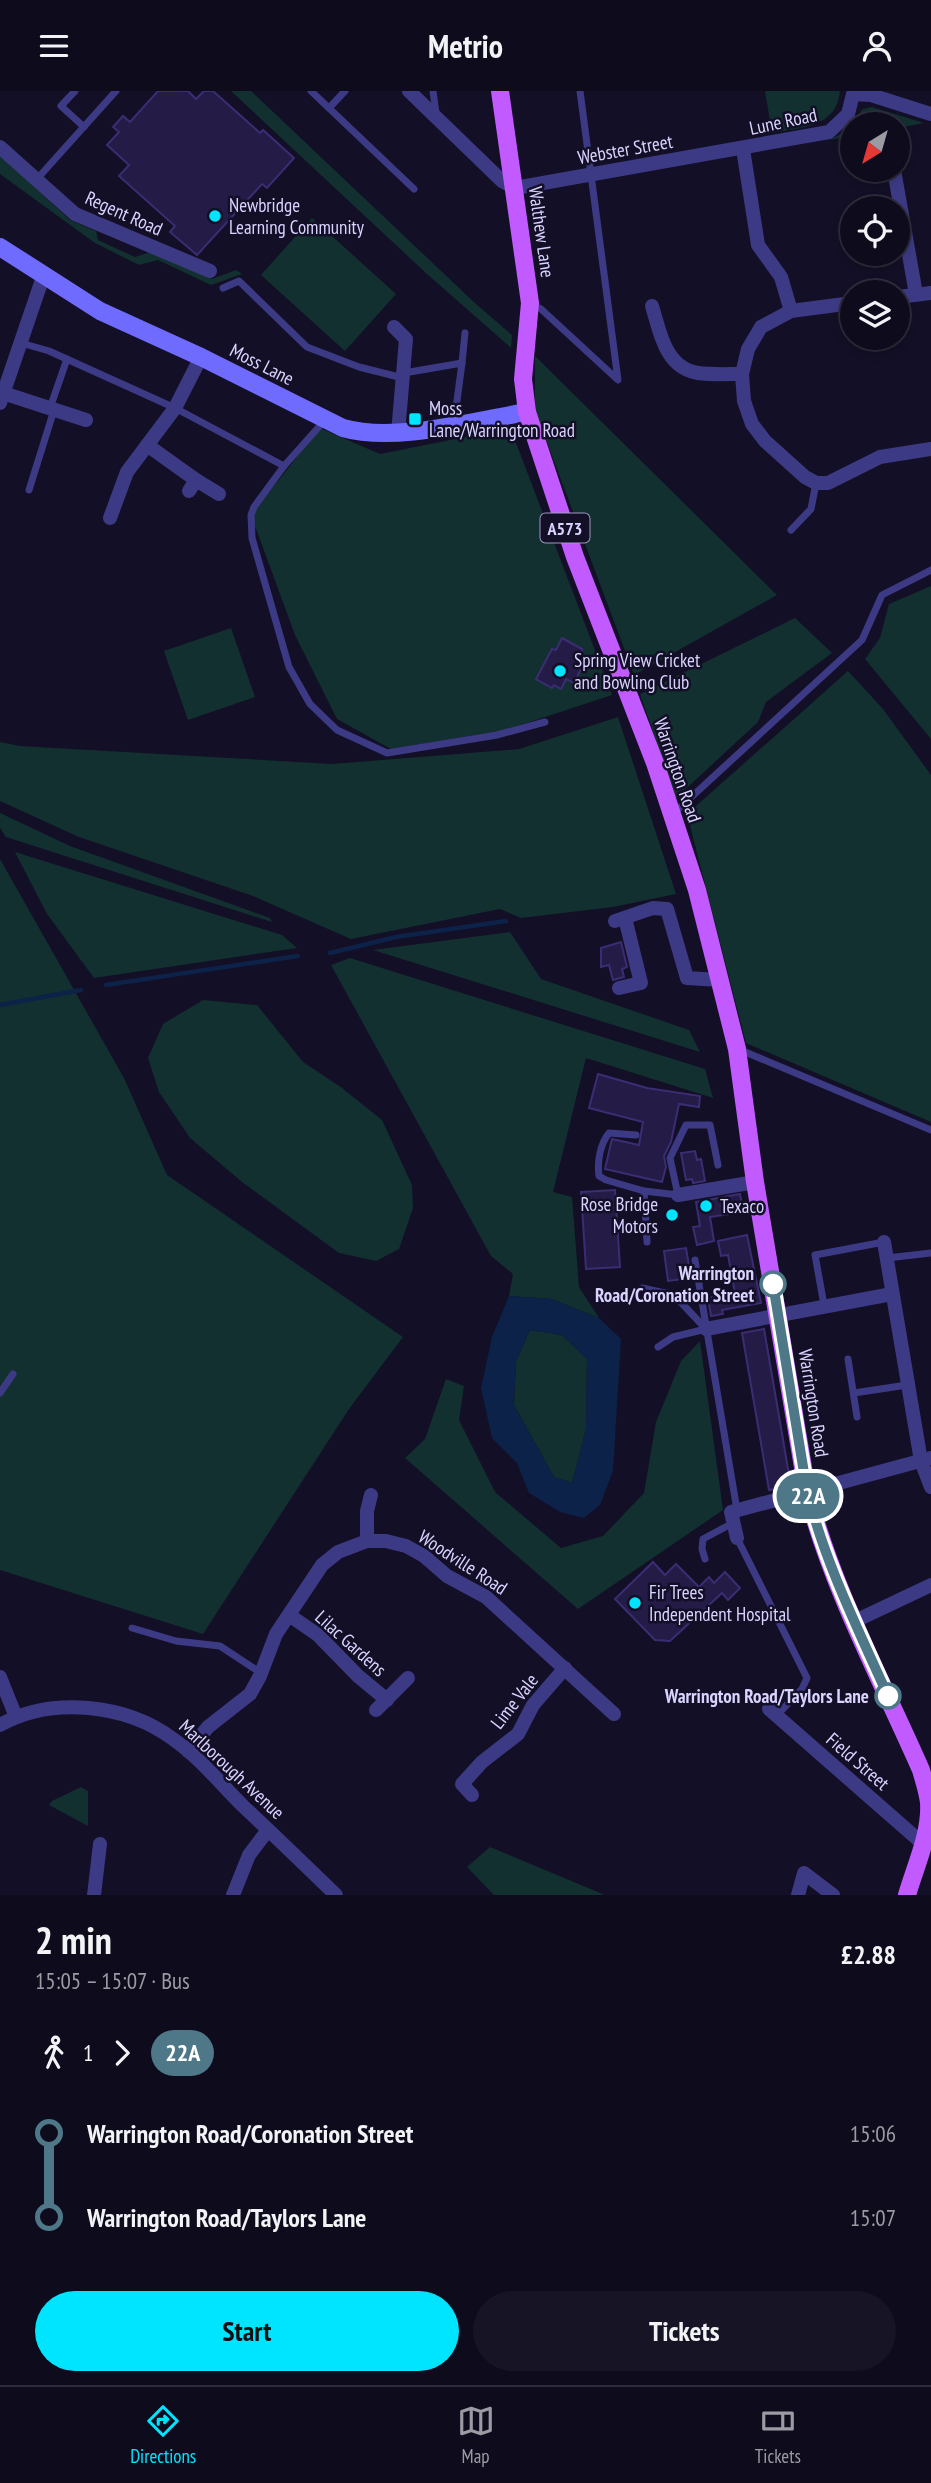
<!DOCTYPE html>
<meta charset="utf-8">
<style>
body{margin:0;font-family:"PT Sans Narrow",sans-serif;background:#171425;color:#f1f3f6;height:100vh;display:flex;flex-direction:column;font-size:26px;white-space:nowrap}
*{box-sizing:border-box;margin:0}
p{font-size:23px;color:#9b9ba3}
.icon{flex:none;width:38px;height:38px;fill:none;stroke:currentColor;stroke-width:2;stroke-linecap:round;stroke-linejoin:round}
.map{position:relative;height:1804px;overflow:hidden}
.panel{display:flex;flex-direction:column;background:#0e0b1c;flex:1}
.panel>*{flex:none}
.badge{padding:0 14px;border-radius:23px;font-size:24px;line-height:46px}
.needle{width:46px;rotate:217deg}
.buttons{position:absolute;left:840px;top:21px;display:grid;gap:14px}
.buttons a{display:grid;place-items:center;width:70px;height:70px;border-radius:50%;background:#0e0b1c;box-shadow:0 4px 10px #0003,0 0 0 2px #2e2b3b;font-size:35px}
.map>.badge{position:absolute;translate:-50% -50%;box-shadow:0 0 0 4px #fff}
.legs{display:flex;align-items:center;gap:10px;height:77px;padding:0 35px;font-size:23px}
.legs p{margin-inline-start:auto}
.overview{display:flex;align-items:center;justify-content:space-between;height:119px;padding:0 35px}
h1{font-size:38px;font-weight:600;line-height:52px}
.button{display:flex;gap:14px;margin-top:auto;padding:14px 35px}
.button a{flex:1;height:80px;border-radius:42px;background:#00e5ff;color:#111;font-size:28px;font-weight:600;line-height:80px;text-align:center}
.button a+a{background:#171425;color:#f1f3f6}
ul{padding:0 35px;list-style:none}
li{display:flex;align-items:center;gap:24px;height:84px;font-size:26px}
li i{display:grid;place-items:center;width:10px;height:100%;margin:0 9px;background:currentColor}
li i::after{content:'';width:18px;height:18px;margin:-9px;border:5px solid;border-radius:50%;background:#0e0b1c}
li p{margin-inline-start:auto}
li:first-child i{background:linear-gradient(#0000 50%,currentColor 0)}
li:last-child i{background:linear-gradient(currentColor 50%,#0000 0)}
header{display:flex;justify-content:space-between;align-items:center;height:91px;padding:0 35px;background:#0e0b1c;font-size:32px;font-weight:600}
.tab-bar{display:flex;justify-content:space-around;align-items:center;height:98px;border-top:2px solid #2e2b3b;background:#0e0b1c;font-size:19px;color:#9b9ba3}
.tab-bar a{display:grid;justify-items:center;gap:4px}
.tab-bar .selected{color:#00e5ff}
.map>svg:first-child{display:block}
</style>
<header><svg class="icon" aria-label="menu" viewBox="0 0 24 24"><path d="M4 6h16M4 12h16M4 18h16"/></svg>Metrio<svg class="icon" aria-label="person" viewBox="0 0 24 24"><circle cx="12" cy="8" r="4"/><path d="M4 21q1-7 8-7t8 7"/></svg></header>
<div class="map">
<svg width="931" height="1804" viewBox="0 0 931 1804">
<rect width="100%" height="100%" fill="#130f26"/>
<!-- green -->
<g fill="#12302f">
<polygon points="231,0 251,0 476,213 512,244 511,257 427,183"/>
<path d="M765,0H839L840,1C836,37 801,36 772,42Z"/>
<polygon points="872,16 924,32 898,37 898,33 852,33 852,45 830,49 842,42 863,18"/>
<polygon points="0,64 70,129 96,140 98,149 135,166 153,160 212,188 236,179 242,183 211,194 158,169 139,174 95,152 0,83"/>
<polygon points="312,127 396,203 345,260 261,184"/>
<polygon points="535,265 777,504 634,584 535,319"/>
<polygon points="320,337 380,363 490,341 515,349 612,604 506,639 391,658 337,628 295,544 251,424"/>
<polygon points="931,495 931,648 865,568 880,547 889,513"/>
<polygon points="795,527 832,562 766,611 758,631 676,707 640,603"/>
<polygon points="231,537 255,606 188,629 164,560"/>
<polygon points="848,580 883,618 931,684 931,1031 746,952 687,723"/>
<polygon points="618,626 676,803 613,816 521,827 500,818 351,848 253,805 79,746 0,710 0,651 20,655 332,673 519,658"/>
<polygon points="0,722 70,755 270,827 272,831 6,746 0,737"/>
<polygon points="15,761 282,844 297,857 94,887 47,823"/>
<polygon points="0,768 124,987 167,1084 403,1246 349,1318 203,1543 0,1479"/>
<polygon points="510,841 541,888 689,939 700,961 373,859"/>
<polygon points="350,867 705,978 713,1007 586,967 553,1101 572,1106 579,1196 599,1227 551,1208 509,1205 513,1183 491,1165 331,874"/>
<polygon points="203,909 257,914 303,971 342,997 382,1029 412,1094 413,1117 399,1158 376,1170 339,1162 242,1091 190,1047 159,1001 148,967 163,933"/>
<polygon points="530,1239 562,1244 587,1268 586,1338 572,1392 554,1386 514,1314 516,1270"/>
<polygon points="700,1250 723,1419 578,1518 405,1367 425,1348 446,1288 464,1295 459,1329 495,1401 561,1457 603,1445 644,1402 656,1331 681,1270"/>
<polygon points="81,1696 88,1700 88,1735 49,1714 52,1710"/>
<polygon points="490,1756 605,1804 494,1804 467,1776"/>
</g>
<!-- water -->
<path fill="#0c2248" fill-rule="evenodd" d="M509,1205L551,1208L599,1227L621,1248L613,1380L600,1414L584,1427L560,1421L529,1402L517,1372L492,1347L481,1297L492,1246ZM530,1239L562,1244L587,1268L586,1338L572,1392L554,1386L514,1314L516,1270Z"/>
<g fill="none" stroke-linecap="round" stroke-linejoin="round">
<!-- stream -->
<g stroke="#0c2248" stroke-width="4.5">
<polyline points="330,862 396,846 506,830"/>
<polyline points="106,894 298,865"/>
<polyline points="0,914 81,899"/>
</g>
</g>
<!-- building -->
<g fill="#241b47" stroke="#3b2d73" stroke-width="2">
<polygon points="158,0 188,0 196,8 204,0 213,0 260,42 263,39 294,67 267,97 262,93 197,164 170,141 175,135 119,85 129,74 107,54 119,41 113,36 123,25 130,31"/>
<polygon points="562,547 582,558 584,572 574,592 566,588 561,598 554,594 552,597 536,588 552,558 556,559"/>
<polygon points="621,851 627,876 622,878 624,886 613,889 609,874 601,876 601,857"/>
<polygon points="598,983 647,997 700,1005 699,1016 679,1013 671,1051 664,1065 666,1076 662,1091 605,1078 612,1048 639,1054 643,1031 589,1017"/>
<polygon points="695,1060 697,1069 701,1068 705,1090 693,1092 692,1088 686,1089 681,1062"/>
<polygon points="615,1099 620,1176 586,1178 581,1101"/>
<polygon points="740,1103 743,1121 710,1126 714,1150 697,1154 693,1136 700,1135 696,1111"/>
<polygon points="747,1144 761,1212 722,1219 723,1223 711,1225 708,1207 735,1202 728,1164 721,1165 718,1150"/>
<polygon points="686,1157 691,1187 668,1190 664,1160"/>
<polygon points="764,1238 791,1395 769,1399 742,1242"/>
<polygon points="653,1471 665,1484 676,1473 699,1496 709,1486 714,1492 725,1481 740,1497 728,1509 722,1502 670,1550 655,1549 615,1508"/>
</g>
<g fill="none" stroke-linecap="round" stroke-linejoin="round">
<!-- lane -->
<g stroke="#3d3a85" stroke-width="7">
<polyline points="75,0 61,15 84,36"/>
<polyline points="311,0 414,98"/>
<polyline points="433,0 436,22"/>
<polyline points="329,17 345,0"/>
<polyline points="37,88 116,0"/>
<polyline points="223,197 239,190 307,256 359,276 403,287"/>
<polyline points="532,213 541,218 618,289 580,0"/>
<polyline points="21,252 49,260 175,317 284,375 325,329"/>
<polyline points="462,272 465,242"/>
<polyline points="404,282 462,272 454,332"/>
<polyline points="50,317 67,268"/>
<polyline points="284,375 254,416 251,424 252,447 289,576 310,613 337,639 387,662 497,644 545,631"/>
<polyline points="29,399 54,319"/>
<polyline points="791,439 811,418 816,392"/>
<polyline points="674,722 862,549 882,504 931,479"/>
<polyline points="738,958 931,1039"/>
<path d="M636,1044L609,1042C600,1053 597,1071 599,1085L606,1089L644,1100"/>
<polyline points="647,1151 644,1100 678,1104 670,1067 686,1034 710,1034 718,1074"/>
<polyline points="887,1167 931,1162"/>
<polyline points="695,1169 737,1419"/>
<polyline points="642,1197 674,1204 706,1238 673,1246 658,1256"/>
<polyline points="824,1214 815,1164 884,1151"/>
<polyline points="848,1268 857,1326"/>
<polyline points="0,1302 13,1283"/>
<polyline points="854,1302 907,1294"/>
<polyline points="737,1447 807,1587 802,1598 776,1625"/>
<polyline points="705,1468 702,1458 703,1448 733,1432"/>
<polyline points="132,1537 176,1550 220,1555 261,1582"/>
</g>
<!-- street -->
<g stroke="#3d3a85" stroke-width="14">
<polyline points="409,0 502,90 515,97 829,41 848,23 853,3 871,4 931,23"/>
<polyline points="0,56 75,123 210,180"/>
<polyline points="743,58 758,154 781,186 791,220"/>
<polyline points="894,79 916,203"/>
<polyline points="898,206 931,202"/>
<polyline points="852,212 791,220 761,236 748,258 742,283 744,310 752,333 765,350 805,386 816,392 828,392 880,366 931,358"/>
<path d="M652,215C660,241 665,277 698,282C712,284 728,283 742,283"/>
<polyline points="394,236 406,248 398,342"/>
<polyline points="3,302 86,329"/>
<polyline points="0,312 43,186"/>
<polyline points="147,354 196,389"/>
<polyline points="189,400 196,389 219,403"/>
<polyline points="110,427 127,381 175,317 201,266"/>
<polyline points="615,830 653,817 667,818 687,887 720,889"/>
<polyline points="619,897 641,892 625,827"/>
<polyline points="678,1104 755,1091"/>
<polyline points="884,1151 921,1370 931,1396"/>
<polyline points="706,1238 892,1203"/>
<polyline points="737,1447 731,1421 931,1367"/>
<polyline points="367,1450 367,1420 371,1404"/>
<polyline points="289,1524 318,1544 358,1585 387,1609"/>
<polyline points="855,1530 931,1494"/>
<polyline points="0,1586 16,1626"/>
<polyline points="769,1618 922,1752"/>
<polyline points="376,1619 408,1587"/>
<path d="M0,1634C52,1605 126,1613 173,1648C199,1666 220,1692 243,1715C274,1744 305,1774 336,1804"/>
<polyline points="188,1660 208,1636 250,1603 260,1585 276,1543 322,1474 338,1461 367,1450 386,1450 406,1455 424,1465 447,1485 486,1506 614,1623"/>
<polyline points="472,1704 462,1693 482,1671 518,1643 533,1614 565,1577"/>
<polyline points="94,1804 100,1753"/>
<polyline points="233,1804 249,1764 268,1739"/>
<polyline points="798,1804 804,1782 833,1804"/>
</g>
<!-- secondary -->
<path stroke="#6f6bff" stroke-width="18" d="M0,156L100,220L201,266L343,337C395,352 472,330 527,321"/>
<!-- primary -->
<path stroke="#c25bff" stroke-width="18" d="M500,0L530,212L523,288L527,321L575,466L655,672L697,799L737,958L755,1091L807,1400C832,1497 881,1588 921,1679C924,1690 928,1701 929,1712C931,1742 915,1776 907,1804"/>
</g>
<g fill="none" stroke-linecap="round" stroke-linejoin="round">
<!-- line-1 casing -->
<g stroke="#fff" stroke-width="16">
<path id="line-1" d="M773,1193L807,1400C825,1472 858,1538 888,1605"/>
</g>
<!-- line-1 -->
<use href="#line-1" stroke="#4e7888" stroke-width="10"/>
</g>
<!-- markers -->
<g fill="#00e5ff" stroke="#130f26" stroke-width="2.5">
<circle cx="215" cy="125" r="7"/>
<rect x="408" y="321" width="14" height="14" rx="3.5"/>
<circle cx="560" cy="580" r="7"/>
<circle cx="706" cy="1115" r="7"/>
<circle cx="672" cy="1124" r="7"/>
<circle cx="635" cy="1512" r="7"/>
</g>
<g fill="#fff" stroke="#4e7888" stroke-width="3.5">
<circle cx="773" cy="1193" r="12"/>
<circle cx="888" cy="1605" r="12"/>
</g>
<g text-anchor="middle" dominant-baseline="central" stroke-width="5" stroke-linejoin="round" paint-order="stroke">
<!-- shield labels -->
<rect fill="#130f26" stroke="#9e99be" stroke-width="2" x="540.5" y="422.5" width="49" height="29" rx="5"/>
<g font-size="18" font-weight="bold" fill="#d9d4ff">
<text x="565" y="437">A573</text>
</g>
<!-- street labels -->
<g font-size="19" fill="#d9d4ff" stroke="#130f26">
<text transform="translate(783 30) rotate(-12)">Lune Road</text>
<text transform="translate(625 58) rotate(-10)">Webster Street</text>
<text transform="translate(124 122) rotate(24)">Regent Road</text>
<text transform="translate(542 141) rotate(82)">Walthew Lane</text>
<text transform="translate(262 273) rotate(27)">Moss Lane</text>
<text transform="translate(678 679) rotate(71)">Warrington Road</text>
<text transform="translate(814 1312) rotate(81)">Warrington Road</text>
<text transform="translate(463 1471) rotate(33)">Woodville Road</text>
<text transform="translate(351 1552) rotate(42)">Lilac Gardens</text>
<text transform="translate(514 1610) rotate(-52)">Lime Vale</text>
<text transform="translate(858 1670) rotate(41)">Field Street</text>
<text transform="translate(232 1678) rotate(43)">Marlborough Avenue</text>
</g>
<!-- poi labels -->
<g font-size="19" fill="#d9d4ff" stroke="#130f26" text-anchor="start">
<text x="229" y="114">Newbridge<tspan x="229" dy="22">Learning Community</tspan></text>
<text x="429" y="317">Moss<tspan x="429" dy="22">Lane/Warrington Road</tspan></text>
<text x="574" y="569">Spring View Cricket<tspan x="574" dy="22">and Bowling Club</tspan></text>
<text x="658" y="1113" text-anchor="end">Rose Bridge<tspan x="658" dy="22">Motors</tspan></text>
<text x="720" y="1115">Texaco</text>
<text x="649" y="1501">Fir Trees<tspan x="649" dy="22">Independent Hospital</tspan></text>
</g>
<!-- stop labels -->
<g font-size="19" font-weight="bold" fill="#d9d4ff" stroke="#130f26" text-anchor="end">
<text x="754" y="1182">Warrington<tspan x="754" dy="22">Road/Coronation Street</tspan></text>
<text x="869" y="1605">Warrington Road/Taylors Lane</text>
</g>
</g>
</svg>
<div class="buttons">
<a><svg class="needle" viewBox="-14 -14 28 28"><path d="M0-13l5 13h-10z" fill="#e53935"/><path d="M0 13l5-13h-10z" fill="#9b9ba3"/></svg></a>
<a><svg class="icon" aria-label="locate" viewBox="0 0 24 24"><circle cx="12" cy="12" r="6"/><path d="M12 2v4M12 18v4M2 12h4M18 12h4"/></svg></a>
<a><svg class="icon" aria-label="layers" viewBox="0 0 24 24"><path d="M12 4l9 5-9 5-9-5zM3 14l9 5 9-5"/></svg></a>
</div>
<b class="badge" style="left:808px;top:1405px;background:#4e7888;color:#fff">22A</b>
</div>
<section class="panel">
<div class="overview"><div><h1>2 min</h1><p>15:05 – 15:07 · Bus</p></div><b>£2.88</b></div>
<div class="legs"><svg class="icon" aria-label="walk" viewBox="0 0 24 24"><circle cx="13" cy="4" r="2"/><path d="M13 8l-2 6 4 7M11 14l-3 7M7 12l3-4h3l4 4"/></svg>1<svg class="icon" aria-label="forward" viewBox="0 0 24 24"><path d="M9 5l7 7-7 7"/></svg><b class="badge" style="background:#4e7888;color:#fff">22A</b></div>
<ul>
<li><i style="color:#4e7888"></i><b>Warrington Road/Coronation Street</b><p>15:06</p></li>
<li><i style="color:#4e7888"></i><b>Warrington Road/Taylors Lane</b><p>15:07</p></li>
</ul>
<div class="button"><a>Start</a><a>Tickets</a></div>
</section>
<nav class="tab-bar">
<a class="selected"><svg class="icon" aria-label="directions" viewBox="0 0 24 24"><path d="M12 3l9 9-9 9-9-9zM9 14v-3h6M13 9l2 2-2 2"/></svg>Directions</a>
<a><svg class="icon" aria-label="map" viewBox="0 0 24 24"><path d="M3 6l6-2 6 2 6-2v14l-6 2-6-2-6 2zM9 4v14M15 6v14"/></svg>Map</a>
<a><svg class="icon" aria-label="tickets" viewBox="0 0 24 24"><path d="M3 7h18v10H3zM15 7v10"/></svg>Tickets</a>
</nav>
